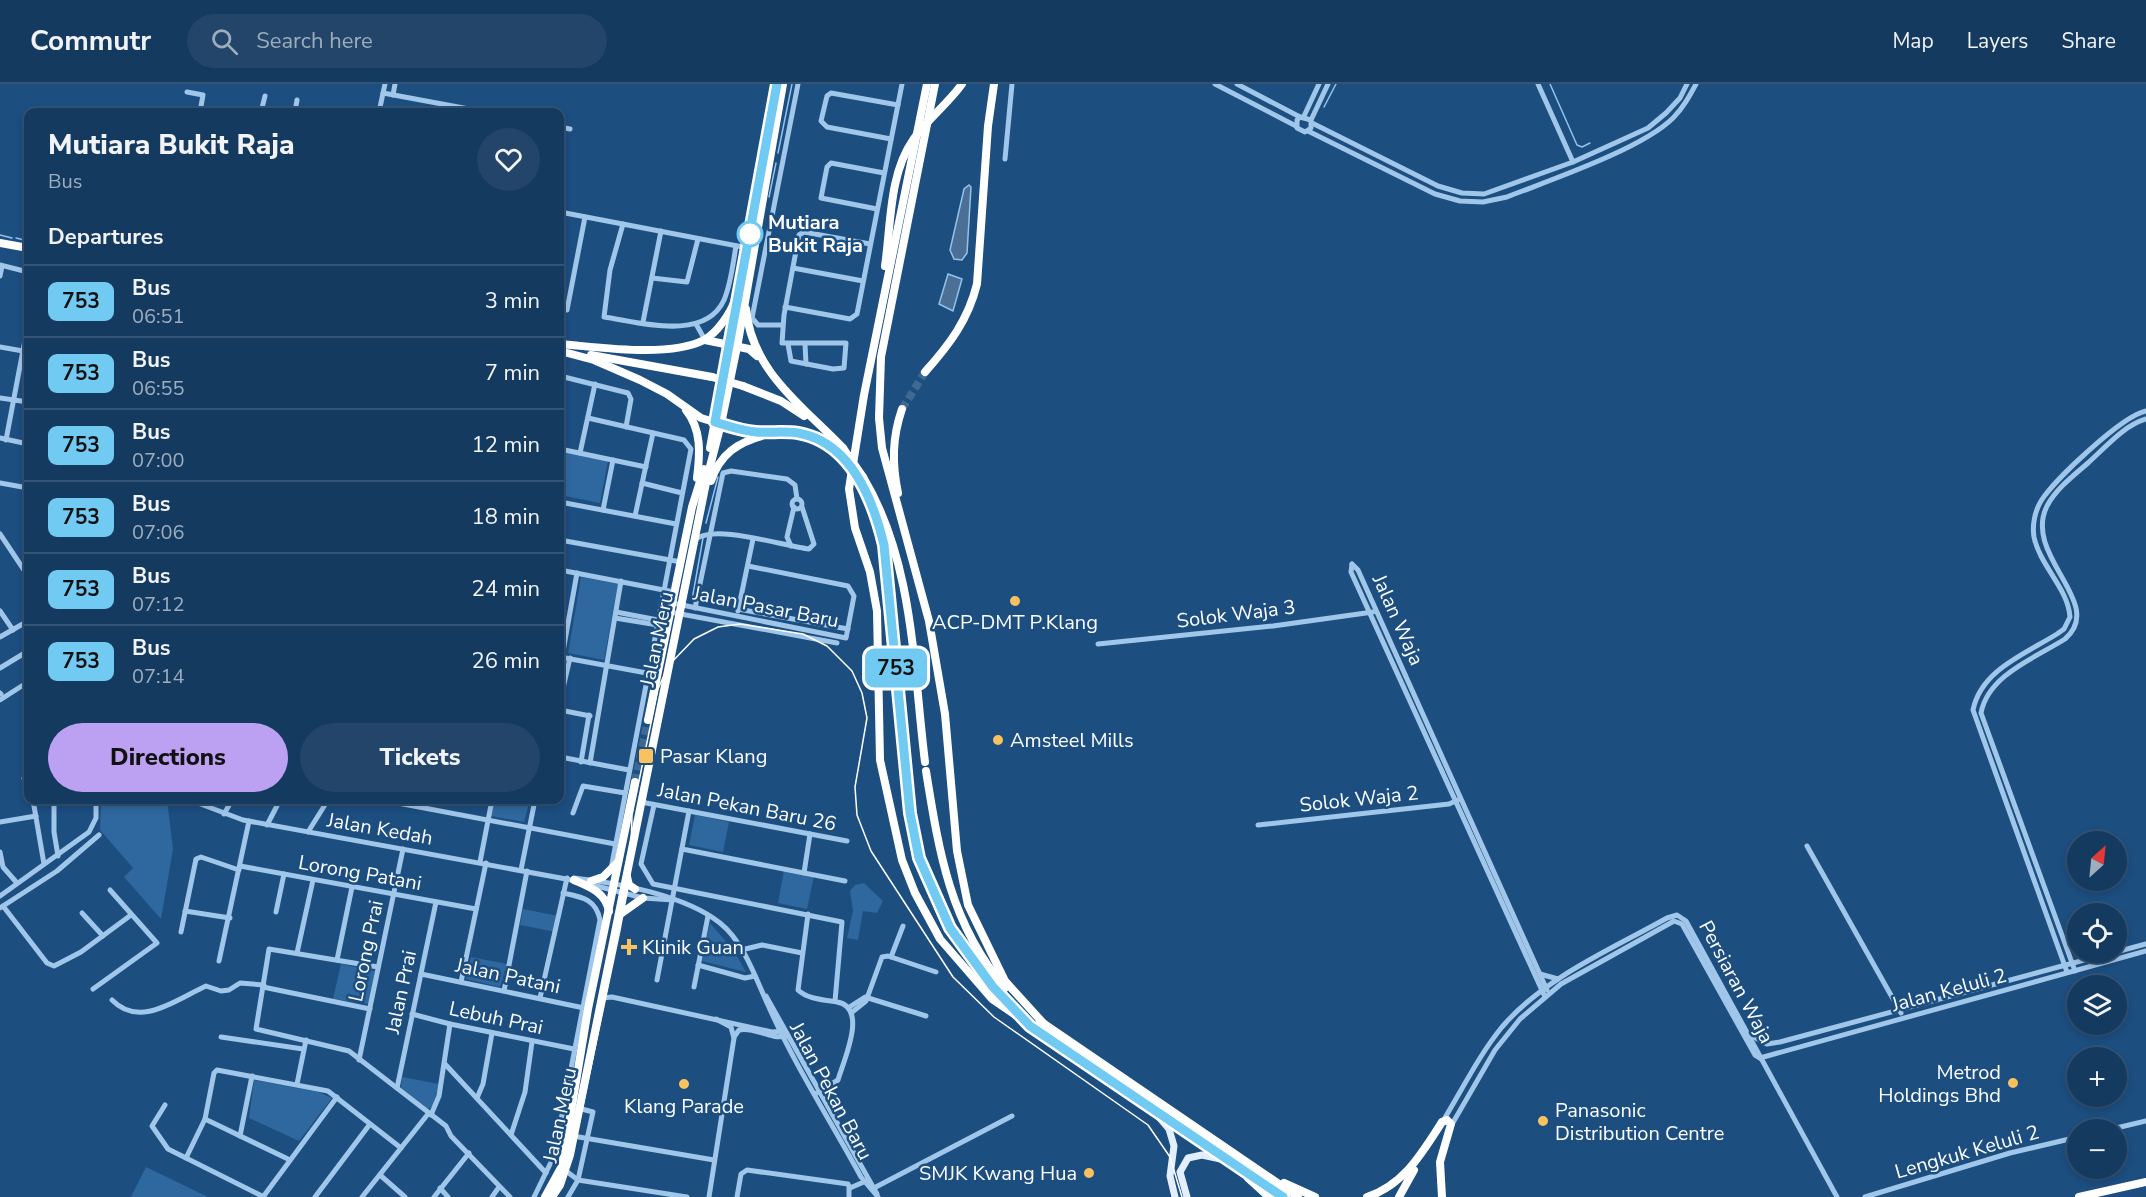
<!DOCTYPE html>
<meta charset="utf-8">
<style>
body{margin:0;font-family:"Nunito Sans",sans-serif;background:#224569;color:#f1f3f6;height:100vh;display:flex;flex-direction:column;font-size:22px;white-space:nowrap}
*{box-sizing:border-box;margin:0}
p{font-size:20px;color:#9dadbd}
.icon{flex:none;width:33px;height:33px;fill:none;stroke:currentColor;stroke-width:2;stroke-linecap:round;stroke-linejoin:round}
.map{position:relative;flex:1;overflow:hidden}
.sheet{position:absolute;left:24px;top:24px;width:540px;height:696px;display:flex;flex-direction:column;background:#153a60;border-radius:12px;box-shadow:0 3px 9px #0003,0 0 0 2px #345475}
.sheet>*{flex:none}
.badge{padding:0 12px;border-radius:9px;font-size:21px;line-height:39px}
.needle{width:39px;rotate:27deg}
.tools{position:absolute;left:2067px;top:747px;display:grid;gap:12px}
.tools a{display:grid;place-items:center;width:60px;height:60px;border-radius:50%;background:#153a60;box-shadow:0 3px 9px #0003,0 0 0 2px #345475;font-size:30px}
.map>.badge{position:absolute;translate:-50% -50%;box-shadow:0 0 0 3px #fff}
h2{padding:0 24px;font-size:22px;line-height:54px}
.round{display:grid;place-items:center;flex:none;width:63px;height:63px;border-radius:32px;background:#224569}
.summary{display:flex;align-items:center;justify-content:space-between;height:102px;padding:0 24px}
h1{font-size:28px;font-weight:800;line-height:45px}
.action{display:flex;gap:12px;margin-top:auto;padding:12px 24px}
.action a{flex:1;height:69px;border-radius:36px;background:#bca0f2;color:#111;font-size:24px;font-weight:800;line-height:69px;text-align:center}
.action a+a{background:#224569;color:#f1f3f6}
ul{padding:0;list-style:none}
li{display:flex;align-items:center;gap:18px;height:72px;padding:0 24px;border-top:2px solid #345475}
li div{flex:1}
li b{display:block;font-size:22px}
li em{font-style:normal}
li .badge{min-width:66px;font-weight:700;text-align:center}
header{display:flex;align-items:center;gap:36px;box-sizing:border-box;height:84px;padding:0 30px;background:#153a60;border-bottom:2px solid #345475}
header strong{font-size:28px}
nav{display:flex;gap:33px;margin-inline-start:auto;font-size:21px}
.search{width:420px;height:54px;background:#224569;display:flex;align-items:center;gap:15px;box-sizing:border-box;padding:0 21px;border-radius:33px;color:#9dadbd;font-size:22px}
.map>svg:first-child{display:block}
</style>
<header>
<strong>Commutr</strong>
<div class="search"><svg class="icon" aria-label="search" viewBox="0 0 24 24"><circle cx="10" cy="10" r="6"/><path d="M15 15l6 6"/></svg>Search here</div>
<nav><a>Map</a><a>Layers</a><a>Share</a></nav>
</header>
<div class="map">
<svg width="2146" height="1113" viewBox="0 0 2146 1113">
<rect width="100%" height="100%" fill="#1c4e80"/>
<!-- green -->
<g fill="#2f689e">
<polygon points="560,367 608,377 600,419 560,411"/>
<polygon points="581,493 618,500 604,576 568,569"/>
<polygon points="101,716 167,716 173,765 161,835 124,793 133,784 100,746"/>
<polygon points="494,716 530,716 524,738 491,732"/>
<polygon points="695,731 729,738 723,768 689,761"/>
<polygon points="784,786 814,792 807,825 778,819"/>
<polygon points="864,799 883,817 877,829 863,827 858,856 847,854 853,827 850,807 855,801"/>
<polygon points="523,825 558,832 556,848 520,841"/>
<polygon points="710,839 734,867 746,888 702,877"/>
<polygon points="471,873 507,880 500,903 466,895"/>
<polygon points="341,880 375,887 369,920 333,915"/>
<polygon points="402,993 439,1000 433,1023 428,1025 401,1004"/>
<polygon points="254,996 318,1008 332,1014 299,1057 249,1034"/>
<polygon points="146,1083 208,1113 131,1113"/>
</g>
<!-- water -->
<g fill="#4c7095" stroke="#93c2eb" stroke-width="1.5">
<polygon points="969,101 971,103 967,169 962,176 954,175 950,166 964,105"/>
<polygon points="948,190 962,195 953,227 939,220"/>
</g>
<g fill="none" stroke-linecap="round" stroke-linejoin="round">
<!-- stream -->
<g stroke="#93c2eb" stroke-width="1.5">
<polyline points="1550,0 1577,61 1582,63 1590,59"/>
<polyline points="1324,23 1336,0"/>
<polyline points="778,69 792,0"/>
<polyline points="769,113 776,79"/>
<polyline points="0,151 12,154"/>
<polyline points="16,154 28,157"/>
<polyline points="706,439 718,393"/>
<polyline points="692,516 703,454"/>
</g>
<!-- highway-tunnel -->
<g stroke="#3e6993" stroke-width="8" stroke-dasharray="8 4" stroke-linecap="butt">
<polyline points="902,325 925,288"/>
<polyline points="635,698 648,636"/>
</g>
<!-- minor -->
<g stroke="#a0c6e9" stroke-width="5">
<polyline points="1215,0 1296,42"/>
<polyline points="1237,0 1300,33"/>
<polyline points="1538,0 1573,78"/>
<polyline points="187,8 203,11 200,28"/>
<polyline points="383,9 485,28"/>
<polyline points="393,11 395,0"/>
<polyline points="261,28 265,12"/>
<polyline points="295,28 297,16"/>
<polyline points="379,28 385,0"/>
<polyline points="1304,32 1319,0"/>
<polyline points="1311,36 1300,33 1297,36 1297,44 1305,48 1311,44 1311,36 1328,0"/>
<polyline points="1312,39 1438,102 1462,109 1484,110 1573,78 1648,44 1666,29 1680,14 1687,0"/>
<polyline points="560,43 570,45"/>
<path d="M1308,47L1435,110L1460,117L1483,118L1507,113C1550,96 1642,65 1673,34C1683,24 1689,13 1696,0"/>
<polyline points="891,55 827,43 821,37 827,12 831,9 898,21"/>
<polyline points="1005,75 1012,0"/>
<polyline points="560,121 562,109"/>
<polyline points="877,125 821,114 827,83 831,79 884,89"/>
<polyline points="560,128 748,164"/>
<path d="M623,140L610,186L604,233C639,238 705,258 724,216C731,200 733,179 736,162"/>
<polyline points="0,181 28,188"/>
<polyline points="793,184 863,197"/>
<polyline points="0,192 2,182"/>
<polyline points="652,194 687,198 698,155"/>
<polyline points="785,223 850,235 857,230 902,0"/>
<polyline points="567,226 585,133"/>
<polyline points="643,238 661,147"/>
<polyline points="696,240 705,256"/>
<polyline points="782,241 758,241 752,234 798,0"/>
<polyline points="788,260 791,277 833,285 844,284 846,259 782,259 784,231 799,151 804,148 870,160"/>
<polyline points="805,260 806,280"/>
<polyline points="0,263 23,267"/>
<polyline points="560,292 628,309 631,315 626,343"/>
<polyline points="0,314 28,318"/>
<polyline points="588,334 684,356 691,365 611,785"/>
<polyline points="0,354 28,360"/>
<polyline points="6,356 28,240"/>
<polyline points="560,365 646,383"/>
<polyline points="580,369 595,300"/>
<polyline points="0,399 28,404"/>
<polyline points="642,399 682,409"/>
<circle cx="797" cy="420" r="5"/>
<polyline points="560,418 676,440"/>
<polyline points="603,426 613,376"/>
<polyline points="635,432 653,349"/>
<polyline points="0,450 28,492"/>
<polyline points="560,456 681,478"/>
<path d="M695,456C713,439 783,462 809,465L814,460L802,423"/>
<polyline points="791,462 787,453 794,423"/>
<polyline points="1352,480 1351,488 1545,913"/>
<polyline points="1352,480 1358,486 1547,906"/>
<polyline points="560,486 674,508"/>
<polyline points="672,519 846,554 854,512 848,502 748,482"/>
<polyline points="695,524 723,389 731,387 787,395 795,401 797,415"/>
<polyline points="738,525 848,545"/>
<polyline points="0,527 13,546"/>
<polyline points="738,527 753,455"/>
<polyline points="616,528 658,536"/>
<polyline points="670,528 837,559"/>
<polyline points="615,534 658,541"/>
<polyline points="0,553 28,537"/>
<polyline points="1098,560 1273,542 1373,528"/>
<polyline points="560,573 652,590"/>
<polyline points="562,573 577,489"/>
<polyline points="0,584 28,567"/>
<polyline points="0,609 1,610"/>
<polyline points="0,616 28,598"/>
<polyline points="560,617 570,574"/>
<polyline points="560,626 590,632"/>
<polyline points="560,673 629,686"/>
<polyline points="581,678 589,631"/>
<polyline points="590,679 621,497"/>
<polyline points="24,694 28,695"/>
<polyline points="33,716 44,780"/>
<polyline points="54,716 54,748 58,772"/>
<polyline points="190,716 243,736 577,797"/>
<polyline points="382,716 615,760"/>
<polyline points="641,718 847,757"/>
<polyline points="654,721 641,780 653,800 842,838 835,917"/>
<polyline points="573,729 583,702 625,709"/>
<polyline points="224,730 232,716"/>
<polyline points="0,738 36,732"/>
<polyline points="267,741 280,716"/>
<polyline points="1258,741 1449,720 1458,716"/>
<polyline points="308,748 328,716"/>
<polyline points="1807,762 1901,929"/>
<polyline points="682,765 845,797"/>
<polyline points="0,768 3,783 17,799"/>
<polyline points="480,778 492,716"/>
<polyline points="240,782 476,825"/>
<polyline points="521,786 535,716"/>
<polyline points="804,789 810,750"/>
<path d="M574,794C618,799 685,811 720,839C744,858 756,895 768,921C794,980 830,1036 861,1093L878,1113"/>
<polyline points="589,800 643,814 673,816"/>
<polyline points="0,812 89,748 96,734 96,716"/>
<polyline points="3,822 47,879 54,882 81,868 131,831"/>
<polyline points="0,824 57,787 99,751"/>
<polyline points="185,827 230,834"/>
<polyline points="276,828 284,790"/>
<polyline points="82,829 103,852"/>
<path d="M808,830L798,906C807,915 825,916 837,918C869,923 843,978 838,996L815,1010"/>
<polyline points="181,848 196,775 201,773 239,786"/>
<polyline points="741,866 762,861 802,869"/>
<polyline points="2116,868 2146,860"/>
<polyline points="297,869 313,796"/>
<polyline points="891,873 903,842"/>
<polyline points="337,876 352,803"/>
<polyline points="219,877 249,737"/>
<polyline points="698,881 745,894 755,892"/>
<polyline points="378,883 269,865 256,945 349,967 446,1042 451,1052 510,1113"/>
<path d="M2075,887L1981,629C1988,591 2035,574 2065,555C2107,519 2022,472 2047,422C2056,405 2074,391 2088,379C2106,363 2123,342 2146,335"/>
<path d="M2067,888L1973,626C1981,586 2025,570 2057,550L2064,545L2070,533C2068,504 2040,482 2034,453C2032,441 2035,427 2041,417C2055,395 2122,332 2146,327"/>
<polyline points="421,890 584,924"/>
<polyline points="1540,890 1558,895"/>
<polyline points="657,896 689,727"/>
<polyline points="461,898 486,779"/>
<polyline points="263,903 370,925"/>
<polyline points="694,903 708,832"/>
<polyline points="93,905 157,859 110,806"/>
<polyline points="504,907 527,787"/>
<polyline points="766,912 877,1110"/>
<polyline points="540,914 567,794"/>
<polyline points="602,914 612,913 772,948 785,947"/>
<path d="M112,916C140,945 177,915 206,902L221,907L229,906L240,899L264,901"/>
<polyline points="848,924 865,913 926,932"/>
<polyline points="851,929 866,917 882,873 888,872 936,888"/>
<polyline points="412,930 450,940 574,965"/>
<polyline points="1752,952 1767,960 1780,958 2114,868"/>
<polyline points="221,953 303,965"/>
<path d="M734,953L739,946C754,942 770,956 786,952"/>
<polyline points="1760,974 2146,867"/>
<polyline points="359,976 403,765"/>
<polyline points="445,980 546,1089"/>
<polyline points="297,1000 306,956"/>
<polyline points="397,1004 436,818"/>
<polyline points="477,1014 483,1000 492,949"/>
<polyline points="165,1021 152,1042 168,1065 264,1113"/>
<polyline points="431,1031 439,1012 450,940"/>
<polyline points="205,1035 290,1076"/>
<path d="M1443,1037C1462,1006 1479,971 1502,943C1545,893 1610,866 1667,834L1677,831L1686,837L1837,1113"/>
<polyline points="1451,1042 1495,966 1520,935 1561,900 1674,837 1682,840 1755,971 1760,974"/>
<polyline points="2108,1046 2146,1037"/>
<polyline points="511,1051 525,1008 532,958"/>
<polyline points="240,1052 252,992"/>
<polyline points="573,1052 714,1076"/>
<polyline points="186,1074 205,1035 214,989 217,986 328,1007 401,1064"/>
<polyline points="566,1087 578,1096 687,1113"/>
<polyline points="380,1091 405,1113"/>
<polyline points="440,1104 448,1113"/>
<polyline points="850,1104 866,1097"/>
<polyline points="872,1105 1012,1032"/>
<polyline points="263,1113 337,1013"/>
<polyline points="315,1113 370,1040"/>
<polyline points="362,1113 428,1030"/>
<polyline points="434,1113 469,1069"/>
<polyline points="492,1113 499,1103"/>
<path d="M534,1113L554,1072L600,836C596,815 582,813 563,809"/>
<polyline points="568,1113 578,1096 593,1028 578,1024"/>
<polyline points="709,1113 734,954 731,943 716,935"/>
<polyline points="737,1113 741,1090 747,1086 848,1100"/>
<polyline points="849,1113 849,1102"/>
<polyline points="1865,1113 2010,1069 2078,1053"/>
</g>
<!-- major -->
<g stroke="#e3effe" stroke-width="7">
<polyline points="1140,1020 1158,1032 1169,1045 1174,1062 1170,1092 1175,1113"/>
<polyline points="1187,1113 1180,1088 1188,1074 1202,1071 1230,1077"/>
</g>
<!-- highway -->
<g stroke="#fff" stroke-width="8">
<polyline points="927,0 864,311 849,405 855,444 870,488 877,527 880,676 902,776 915,809 940,855 992,915 1283,1113"/>
<polyline points="935,0 881,273 879,334 882,364 929,537 945,630 957,767 968,821 1005,897 1044,940"/>
<polyline points="0,159 28,164"/>
<path d="M746,225C752,288 803,322 843,364"/>
<polyline points="705,256 749,265 757,272"/>
<path d="M560,260C598,263 669,274 704,256C717,249 730,230 735,216"/>
<polyline points="560,267 594,276 640,296 667,310 701,334 744,347 804,351 836,365"/>
<polyline points="591,271 712,293"/>
<path d="M925,288C950,260 968,236 977,200L988,42L994,0"/>
<polyline points="743,302 781,317 804,332"/>
<path d="M686,326C702,346 700,370 697,394"/>
<polyline points="710,364 777,0"/>
<path d="M863,393C914,478 913,582 925,678"/>
<polyline points="859,396 871,422 884,461 906,681"/>
<path d="M711,397C720,370 738,358 765,351"/>
<path d="M898,409C892,380 892,354 902,325"/>
<polyline points="648,636 692,423 704,385"/>
<path d="M926,687C939,768 950,839 1005,904"/>
<path d="M907,689C914,791 947,861 1021,932"/>
<polyline points="627,793 629,801 635,805"/>
<path d="M574,796C590,803 605,808 609,827"/>
<polyline points="591,797 603,793 618,778"/>
<polyline points="619,831 643,814"/>
<polyline points="1040,937 1298,1113"/>
<polyline points="1248,1094 1269,1113"/>
<polyline points="1284,1099 1315,1113"/>
<polyline points="545,1113 562,1082 588,925 635,698"/>
<polyline points="552,1113 560,1101 570,1071 707,394 721,340 738,258 783,0"/>
<path d="M1367,1113C1404,1101 1422,1069 1442,1038L1447,1036L1451,1040L1440,1078L1442,1113"/>
<polyline points="1399,1113 1414,1086"/>
<polyline points="2079,1113 2146,1098"/>
</g>
<!-- tram -->
<polyline stroke="#fff" stroke-width="1.5" points="555,1113 572,1073 620,846 630,793 632,731 658,605 668,582 694,555 718,543 740,540 803,550 827,562 852,587 862,609 867,634 855,703 857,731 871,767 953,893 994,933 1148,1041 1170,1073 1182,1113"/>
<!-- highway-bridge -->
<g stroke="#fff" stroke-width="8">
<path d="M885,182C891,141 889,90 913,56C927,35 948,20 962,0"/>
<polyline points="712,293 743,302"/>
<polyline points="843,364 863,393"/>
<polyline points="838,368 859,396"/>
</g>
</g>
<g fill="none" stroke-linecap="round" stroke-linejoin="round">
<!-- line casing -->
<g stroke="#fff" stroke-width="14">
<path id="line" d="M777,0L715,338C728,342 742,347 756,348C770,349 784,347 798,349C850,358 873,415 884,461L910,729L919,774L950,844L993,903L1030,942L1283,1113"/>
</g>
<!-- line -->
<use href="#line" stroke="#71caf2" stroke-width="9"/>
</g>
<!-- markers -->
<circle fill="#fff" stroke="#71caf2" stroke-width="3" cx="750" cy="150" r="12"/>
<g fill="#f9c25e" stroke="#1c4e80" stroke-width="2">
<circle cx="1015" cy="517" r="6"/>
<circle cx="998" cy="656" r="6"/>
<rect x="638" y="664" width="16" height="16" rx="3"/>
<path d="M626 854h6v6h6v6h-6v6h-6v-6h-6v-6h6z"/>
<circle cx="2013" cy="999" r="6"/>
<circle cx="684" cy="1000" r="6"/>
<circle cx="1543" cy="1037" r="6"/>
<circle cx="1089" cy="1089" r="6"/>
</g>
<g text-anchor="middle" dominant-baseline="central" stroke-width="5" stroke-linejoin="round" paint-order="stroke">
<!-- stop labels -->
<g font-size="20" font-weight="bold" fill="#fff" stroke="#1c4e80" text-anchor="start">
<text x="768" y="138">Mutiara<tspan x="768" dy="23">Bukit Raja</tspan></text>
</g>
<!-- street labels -->
<g font-size="20" fill="#fff" stroke="#1c4e80">
<text transform="translate(766 523) rotate(11)">Jalan Pasar Baru</text>
<text transform="translate(1236 530) rotate(-7)">Solok Waja 3</text>
<text transform="translate(1398 536) rotate(66)">Jalan Waja</text>
<text transform="translate(657 555) rotate(-78)">Jalan Meru</text>
<text transform="translate(1359 715) rotate(-6)">Solok Waja 2</text>
<text transform="translate(747 723) rotate(11)">Jalan Pekan Baru 26</text>
<text transform="translate(380 745) rotate(10)">Jalan Kedah</text>
<text transform="translate(360 789) rotate(10)">Lorong Patani</text>
<text transform="translate(366 867) rotate(-78)">Lorong Prai</text>
<text transform="translate(508 892) rotate(12)">Jalan Patani</text>
<text transform="translate(1736 898) rotate(62)">Persiaran Waja</text>
<text transform="translate(1949 906) rotate(-15)">Jalan Keluli 2</text>
<text transform="translate(401 908) rotate(-78)">Jalan Prai</text>
<text transform="translate(496 934) rotate(12)">Lebuh Prai</text>
<text transform="translate(831 1007) rotate(62)">Jalan Pekan Baru</text>
<text transform="translate(560 1031) rotate(-78)">Jalan Meru</text>
<text transform="translate(1967 1068) rotate(-16)">Lengkuk Keluli 2</text>
</g>
<!-- poi labels -->
<g font-size="20" fill="#fff" stroke="#1c4e80" text-anchor="start">
<text x="1015" y="538" text-anchor="middle">ACP-DMT P.Klang</text>
<text x="1010" y="656">Amsteel Mills</text>
<text x="660" y="672">Pasar Klang</text>
<text x="642" y="863">Klinik Guan</text>
<text x="2001" y="988" text-anchor="end">Metrod<tspan x="2001" dy="23">Holdings Bhd</tspan></text>
<text x="684" y="1022" text-anchor="middle">Klang Parade</text>
<text x="1555" y="1026">Panasonic<tspan x="1555" dy="23">Distribution Centre</tspan></text>
<text x="1077" y="1089" text-anchor="end">SMJK Kwang Hua</text>
</g>
</g>
</svg>
<div class="tools">
<a><svg class="needle" viewBox="-14 -14 28 28"><path d="M0-13l5 13h-10z" fill="#e53935"/><path d="M0 13l5-13h-10z" fill="#9dadbd"/></svg></a>
<a><svg class="icon" aria-label="locate" viewBox="0 0 24 24"><circle cx="12" cy="12" r="6"/><path d="M12 2v4M12 18v4M2 12h4M18 12h4"/></svg></a>
<a><svg class="icon" aria-label="layers" viewBox="0 0 24 24"><path d="M12 4l9 5-9 5-9-5zM3 14l9 5 9-5"/></svg></a>
<a>+</a>
<a>−</a>
</div>
<b class="badge" style="left:896px;top:584px;background:#71caf2;color:#111">753</b>
<section class="sheet">
<div class="summary"><div><h1>Mutiara Bukit Raja</h1><p>Bus</p></div><a class="round"><svg class="icon" aria-label="heart" viewBox="0 0 24 24"><path d="M12 20l-8-8c-3-5 5-10 8-4 3-6 11-1 8 4z"/></svg></a></div>
<h2>Departures</h2>
<ul>
<li><span class="badge" style="background:#71caf2;color:#111">753</span><div><b>Bus</b><p>06:51</p></div><em>3 min</em></li>
<li><span class="badge" style="background:#71caf2;color:#111">753</span><div><b>Bus</b><p>06:55</p></div><em>7 min</em></li>
<li><span class="badge" style="background:#71caf2;color:#111">753</span><div><b>Bus</b><p>07:00</p></div><em>12 min</em></li>
<li><span class="badge" style="background:#71caf2;color:#111">753</span><div><b>Bus</b><p>07:06</p></div><em>18 min</em></li>
<li><span class="badge" style="background:#71caf2;color:#111">753</span><div><b>Bus</b><p>07:12</p></div><em>24 min</em></li>
<li><span class="badge" style="background:#71caf2;color:#111">753</span><div><b>Bus</b><p>07:14</p></div><em>26 min</em></li>
</ul>
<div class="action"><a>Directions</a><a>Tickets</a></div>
</section>
</div>
